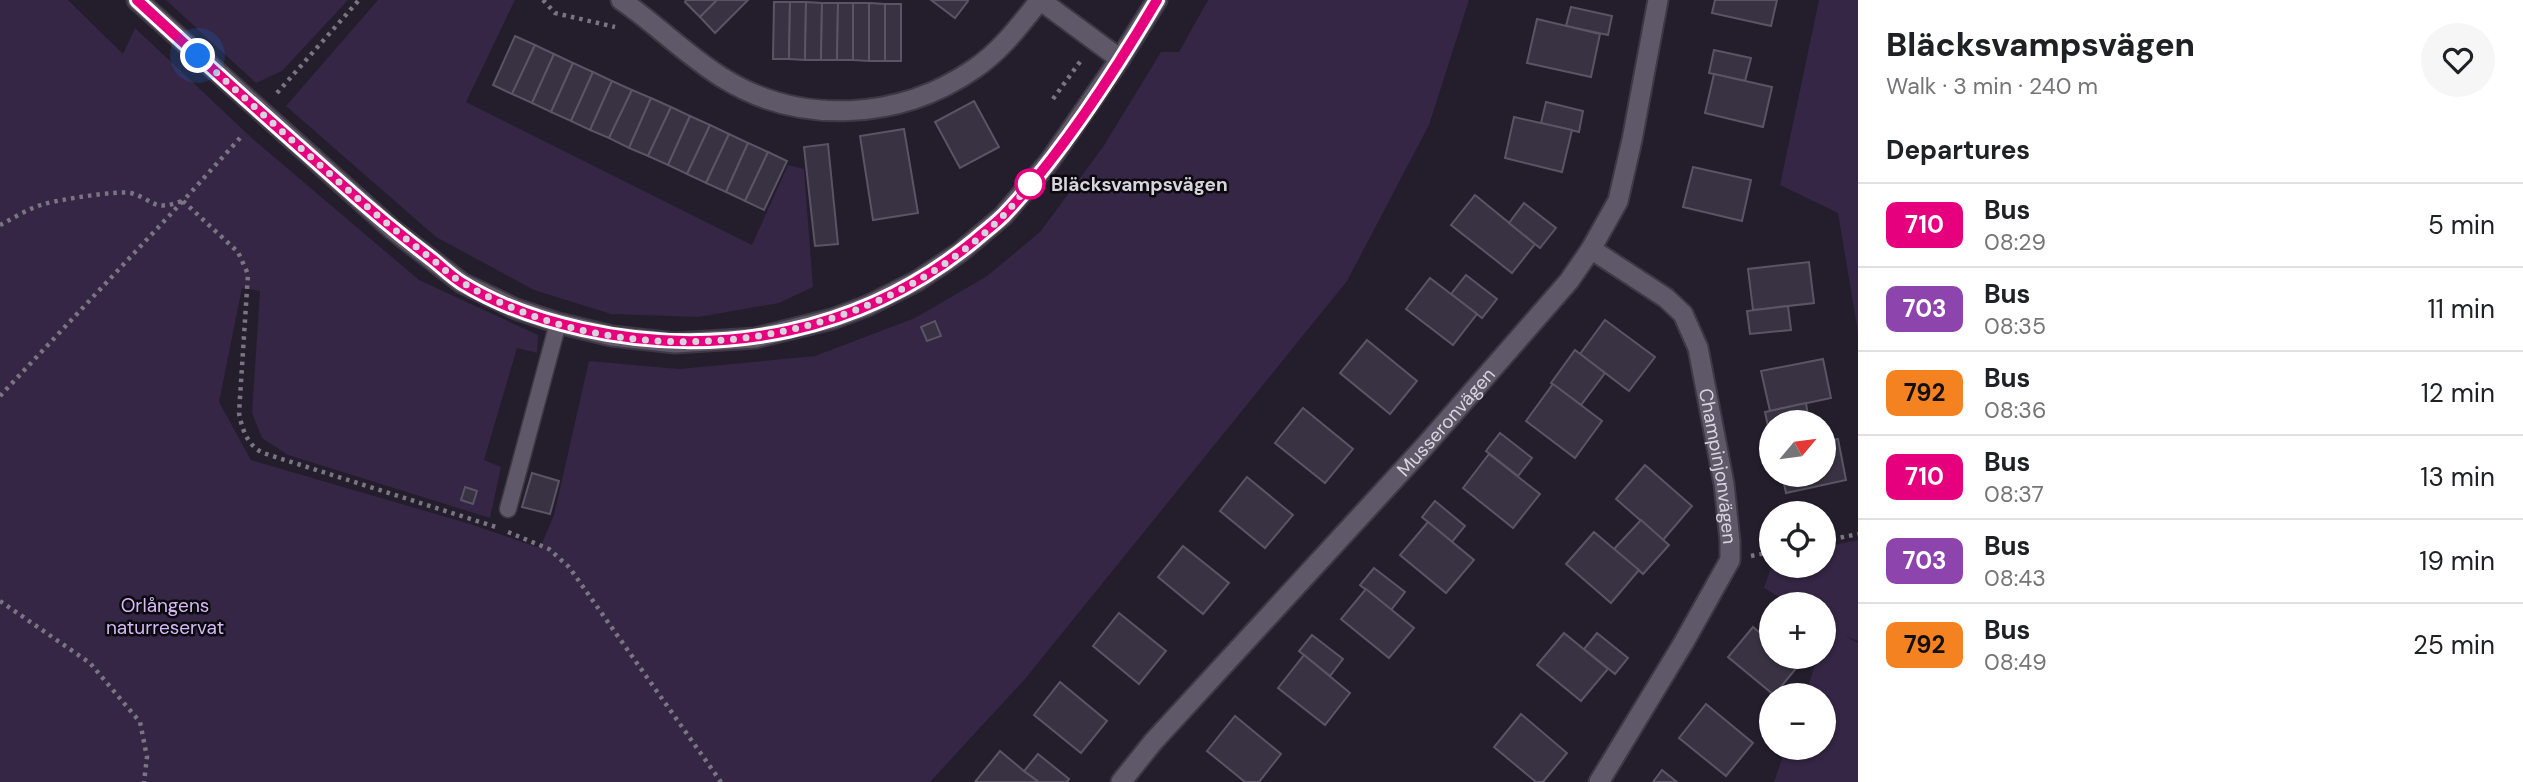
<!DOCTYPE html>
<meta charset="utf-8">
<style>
body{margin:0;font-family:"DM Sans",sans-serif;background:#f6f6f6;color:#202124;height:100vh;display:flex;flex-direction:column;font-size:26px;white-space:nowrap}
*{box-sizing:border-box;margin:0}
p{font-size:23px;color:#757577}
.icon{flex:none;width:38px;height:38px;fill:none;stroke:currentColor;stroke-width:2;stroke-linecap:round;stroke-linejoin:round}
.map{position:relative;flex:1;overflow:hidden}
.drawer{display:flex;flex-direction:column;background:#fff;width:665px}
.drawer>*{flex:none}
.badge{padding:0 14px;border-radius:10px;font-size:24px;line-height:46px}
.needle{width:46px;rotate:61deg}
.controls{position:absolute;left:1759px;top:410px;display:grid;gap:14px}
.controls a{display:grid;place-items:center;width:77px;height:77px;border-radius:50%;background:#fff;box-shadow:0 2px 5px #0004;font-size:35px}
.you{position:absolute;width:35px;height:35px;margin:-18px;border:5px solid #fff;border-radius:50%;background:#1a73e8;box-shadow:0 0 0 10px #1a73e833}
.map>.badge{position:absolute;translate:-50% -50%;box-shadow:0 0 0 4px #fff}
h2{padding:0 28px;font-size:26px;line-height:63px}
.round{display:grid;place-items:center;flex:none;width:74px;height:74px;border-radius:37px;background:#f6f6f6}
.summary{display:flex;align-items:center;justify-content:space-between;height:119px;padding:0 28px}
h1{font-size:33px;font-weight:800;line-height:52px}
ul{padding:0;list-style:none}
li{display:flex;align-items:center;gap:21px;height:84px;padding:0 28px;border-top:2px solid #e0e0e0}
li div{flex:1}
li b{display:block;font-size:26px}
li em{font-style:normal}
li .badge{min-width:77px;font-weight:700;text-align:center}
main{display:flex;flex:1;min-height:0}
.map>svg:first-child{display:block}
</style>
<main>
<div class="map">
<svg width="1858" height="782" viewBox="0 0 1858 782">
<rect width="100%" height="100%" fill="#241d2c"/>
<!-- green -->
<g fill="#342644">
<polygon points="0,0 68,0 123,54 135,28 254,140 419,280 538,335 537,353 517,348 484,460 501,467 490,518 288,455 262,438 252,413 260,291 242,288 219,402 251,460 470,524 540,548 554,515 589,361 679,369 815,356 915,318 987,276 1040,232 1103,147 1161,52 1179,52 1208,0 1469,0 1429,125 1347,281 1025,679 930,782 0,782"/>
<polygon points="166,0 348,0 282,71 256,83"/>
<polygon points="378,0 515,0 466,102 752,245 788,165 804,169 813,287 779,303 698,317 611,314 534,290 436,237 286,106"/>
<polygon points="1819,0 1858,0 1858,333 1838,213 1780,185"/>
<polygon points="1858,540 1858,641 1845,636 1858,643 1858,782 1774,782 1786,747 1824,747 1824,695 1805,695 1818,656 1824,656 1824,640 1828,626 1824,623 1824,604 1791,604 1764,588 1772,565 1824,565 1824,547"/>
</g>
<!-- building -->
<g fill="#393242" stroke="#5b5465" stroke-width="2">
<polygon points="686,0 717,0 700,17 685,2"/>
<polygon points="717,0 748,0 715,33 700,17"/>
<polygon points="931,0 967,0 968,1 955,18"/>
<polygon points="1715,0 1777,0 1771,26 1712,13"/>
<polygon points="774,2 790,2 789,59 773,59"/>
<polygon points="790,2 806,2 805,60 789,59"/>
<polygon points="806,2 822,3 821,60 805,60"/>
<polygon points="822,3 838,3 837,60 821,60"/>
<polygon points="838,3 853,3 853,60 837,60"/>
<polygon points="853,3 869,3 869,61 853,60"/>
<polygon points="869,3 885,4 885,61 869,61"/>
<rect x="885" y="4" width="16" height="57"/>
<polygon points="1571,7 1612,16 1608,35 1566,26"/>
<polygon points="1537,19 1600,34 1591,77 1527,63"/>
<polygon points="515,36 535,45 512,94 493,85"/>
<polygon points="535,45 554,54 532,103 512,94"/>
<polygon points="1714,50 1751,58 1745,81 1709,73"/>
<polygon points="554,54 573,63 551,112 532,103"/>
<polygon points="573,63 593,72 571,121 551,112"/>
<polygon points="593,72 612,81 590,130 571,121"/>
<polygon points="1714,74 1772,87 1763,127 1705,113"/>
<polygon points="612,81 632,90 609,138 590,130"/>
<polygon points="632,90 651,98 629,148 609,138"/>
<polygon points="651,98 671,107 648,156 629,148"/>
<polygon points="974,101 999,147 960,168 935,122"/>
<polygon points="1546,102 1583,111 1579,132 1541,123"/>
<polygon points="671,107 690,116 668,165 648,156"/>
<polygon points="690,116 710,125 687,174 668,165"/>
<polygon points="1514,117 1572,130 1562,172 1505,158"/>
<polygon points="710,125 729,134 706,183 687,174"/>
<polygon points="904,129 918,213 873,220 860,136"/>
<polygon points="729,134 748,143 726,192 706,183"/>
<polygon points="748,143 768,152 745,201 726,192"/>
<polygon points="828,144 838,244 815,246 804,147"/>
<polygon points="768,152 787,161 764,210 745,201"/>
<polygon points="1693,167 1751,180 1742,221 1683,207"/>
<polygon points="1475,195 1535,244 1512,273 1451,225"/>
<polygon points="1524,203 1556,228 1540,248 1509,223"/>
<polygon points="1809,262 1814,303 1753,310 1748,269"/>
<polygon points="1466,275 1497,299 1482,318 1451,294"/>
<polygon points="1430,278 1477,314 1453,345 1406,309"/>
<polygon points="1788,306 1791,330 1750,334 1747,311"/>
<polygon points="1605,320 1655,357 1629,391 1580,354"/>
<polygon points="935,321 941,336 927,341 921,327"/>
<polygon points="1367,340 1417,381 1390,414 1340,373"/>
<polygon points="1575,350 1605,373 1581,405 1551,383"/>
<polygon points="1823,359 1831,398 1770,411 1761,371"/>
<polygon points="1553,384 1602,421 1575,458 1526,421"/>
<polygon points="1806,403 1809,422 1771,422 1771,440 1765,412"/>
<polygon points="1303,408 1353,449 1325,483 1275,443"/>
<polygon points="1500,433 1532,458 1518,476 1486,451"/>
<polygon points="1838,439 1846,480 1786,493 1782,474 1824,474 1824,442"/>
<polygon points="1489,454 1540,494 1513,528 1463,488"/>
<polygon points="1645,465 1692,506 1663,540 1616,499"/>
<polygon points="532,473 559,481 550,514 522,507"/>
<polygon points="1247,477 1293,515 1265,548 1220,511"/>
<polygon points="465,487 477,491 473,504 461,500"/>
<polygon points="1435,501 1465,526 1452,542 1422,517"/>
<polygon points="1641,520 1669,545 1643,574 1614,549"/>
<polygon points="1428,522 1474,560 1446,593 1400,555"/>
<polygon points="1594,532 1639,570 1611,603 1566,564"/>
<polygon points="1183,546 1229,583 1203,614 1158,577"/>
<polygon points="1374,568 1405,592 1391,610 1360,585"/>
<polygon points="1366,589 1414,628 1389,658 1341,619"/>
<polygon points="1119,613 1166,651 1139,684 1093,646"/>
<polygon points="1753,627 1771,642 1771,656 1788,656 1799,665 1774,695 1728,657"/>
<polygon points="1564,633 1608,669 1581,701 1537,665"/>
<polygon points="1597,633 1628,658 1615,674 1584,649"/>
<polygon points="1312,635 1343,659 1330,676 1299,651"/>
<polygon points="1304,655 1350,693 1325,725 1278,688"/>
<polygon points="1060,682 1107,721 1081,753 1034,715"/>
<polygon points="1706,704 1753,743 1726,776 1679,738"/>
<polygon points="1521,714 1567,753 1543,782 1536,782 1494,747"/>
<polygon points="1235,716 1281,754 1259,782 1245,782 1207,751"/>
<polygon points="1000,751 1024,771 1039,782 975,782"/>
<polygon points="1038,754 1069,779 1067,782 1039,782 1024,771"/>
<polygon points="1662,770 1677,782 1653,782"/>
</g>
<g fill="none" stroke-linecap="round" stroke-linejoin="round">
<!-- service casing -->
<g stroke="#3e3844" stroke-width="19">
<polyline id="service" points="508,509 558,323"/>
</g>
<!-- minor casing -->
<g stroke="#3e3844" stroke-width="23">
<g id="minor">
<polyline points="137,0 392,229 462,283 516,309 558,323 612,336 675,343 755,338 832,319 867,306 917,281 959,253 1003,216 1049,162 1120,59 1157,0"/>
<path d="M621,0C656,24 686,55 723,78C800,126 900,120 974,69C1001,51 1020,25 1040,0"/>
<polyline points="1040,0 1120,59"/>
<path id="s1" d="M1591,249L1666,298L1683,314L1698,348L1724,484L1730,541V560L1684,642L1599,782"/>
<path id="s2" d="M1121,782L1153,742L1424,447L1569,281L1591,249L1618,201L1632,140L1658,0"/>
</g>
</g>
<!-- path -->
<g stroke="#7a7582" stroke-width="4.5" stroke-dasharray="3.5 5" stroke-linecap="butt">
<polyline points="543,0 555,13 615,27"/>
<polyline points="277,93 359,0"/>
<polyline points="1053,99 1082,59"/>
<path d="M240,138L183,201L238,252L248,274L239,413C242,429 247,445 263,453L496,527"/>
<path d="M0,225C14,218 29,208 44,204C57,200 119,190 131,193C155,200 152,212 182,201"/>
<polyline points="0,396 183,201"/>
<polyline points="508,532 549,549 569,567 721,782"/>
<polyline points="1824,541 1858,534"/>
<polyline points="1751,556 1771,552"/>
<polyline points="0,601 90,663 140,722 147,757 144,782"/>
</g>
<!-- service -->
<use href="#service" stroke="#5f5869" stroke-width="16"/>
<!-- minor -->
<use href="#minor" stroke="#5f5869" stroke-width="19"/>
</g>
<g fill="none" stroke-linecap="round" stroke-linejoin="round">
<!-- line casing -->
<g stroke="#fff" stroke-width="16">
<path id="line" d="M137,0C203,61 270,121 338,181C368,208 399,234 432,259C442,267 451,276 462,283C498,305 541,320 582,329C721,360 864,332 975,240C984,232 995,224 1004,215C1061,155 1115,71 1157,0"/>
</g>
<!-- line -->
<use href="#line" stroke="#e6007e" stroke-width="10"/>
<!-- walk -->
<path stroke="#d8d4de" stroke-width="7" stroke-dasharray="0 12.6" d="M198,56C250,103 303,150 356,197C381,219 407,240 433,260C443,268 452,277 463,283C630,382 864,353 1003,216C1014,205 1023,192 1033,180L1030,184"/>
</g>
<!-- markers -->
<circle fill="#fff" stroke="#e6007e" stroke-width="3.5" cx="1030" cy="184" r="14"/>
<g text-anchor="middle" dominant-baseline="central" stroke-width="5" stroke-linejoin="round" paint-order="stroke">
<!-- stop labels -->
<g font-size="19" font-weight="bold" fill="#d8d4de" stroke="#0c090f" text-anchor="start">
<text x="1051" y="184">Bläcksvampsvägen</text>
</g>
<!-- street labels -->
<g font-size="19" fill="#d8d4de" stroke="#0c090f">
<text stroke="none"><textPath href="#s2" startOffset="485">Musseronvägen</textPath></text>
<text stroke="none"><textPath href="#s1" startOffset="270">Champinjonvägen</textPath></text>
</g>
<!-- park labels -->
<g font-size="19" fill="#d5baf6" stroke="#0c090f">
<text x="165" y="605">Orlångens<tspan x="165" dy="22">naturreservat</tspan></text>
</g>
</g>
</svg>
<div class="controls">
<a><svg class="needle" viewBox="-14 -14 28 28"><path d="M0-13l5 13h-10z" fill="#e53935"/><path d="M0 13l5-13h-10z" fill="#757577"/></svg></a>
<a><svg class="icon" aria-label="locate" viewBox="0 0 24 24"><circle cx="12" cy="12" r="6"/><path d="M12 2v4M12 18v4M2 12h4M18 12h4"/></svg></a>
<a>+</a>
<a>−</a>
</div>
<div class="you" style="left:198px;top:56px"></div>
</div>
<section class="drawer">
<div class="summary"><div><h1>Bläcksvampsvägen</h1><p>Walk · 3 min · 240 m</p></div><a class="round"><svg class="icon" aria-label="heart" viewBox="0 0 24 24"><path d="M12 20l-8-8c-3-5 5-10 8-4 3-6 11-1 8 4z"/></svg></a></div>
<h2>Departures</h2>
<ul>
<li><span class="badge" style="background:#e6007e;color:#fff">710</span><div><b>Bus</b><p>08:29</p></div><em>5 min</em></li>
<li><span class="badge" style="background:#8e44ad;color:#fff">703</span><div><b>Bus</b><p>08:35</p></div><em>11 min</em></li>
<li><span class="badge" style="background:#f58220;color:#111">792</span><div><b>Bus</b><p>08:36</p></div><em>12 min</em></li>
<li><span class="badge" style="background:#e6007e;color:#fff">710</span><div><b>Bus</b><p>08:37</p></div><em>13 min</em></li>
<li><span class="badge" style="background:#8e44ad;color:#fff">703</span><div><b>Bus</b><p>08:43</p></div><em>19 min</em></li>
<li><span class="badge" style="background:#f58220;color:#111">792</span><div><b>Bus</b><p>08:49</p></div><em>25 min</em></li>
</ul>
</section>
</main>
